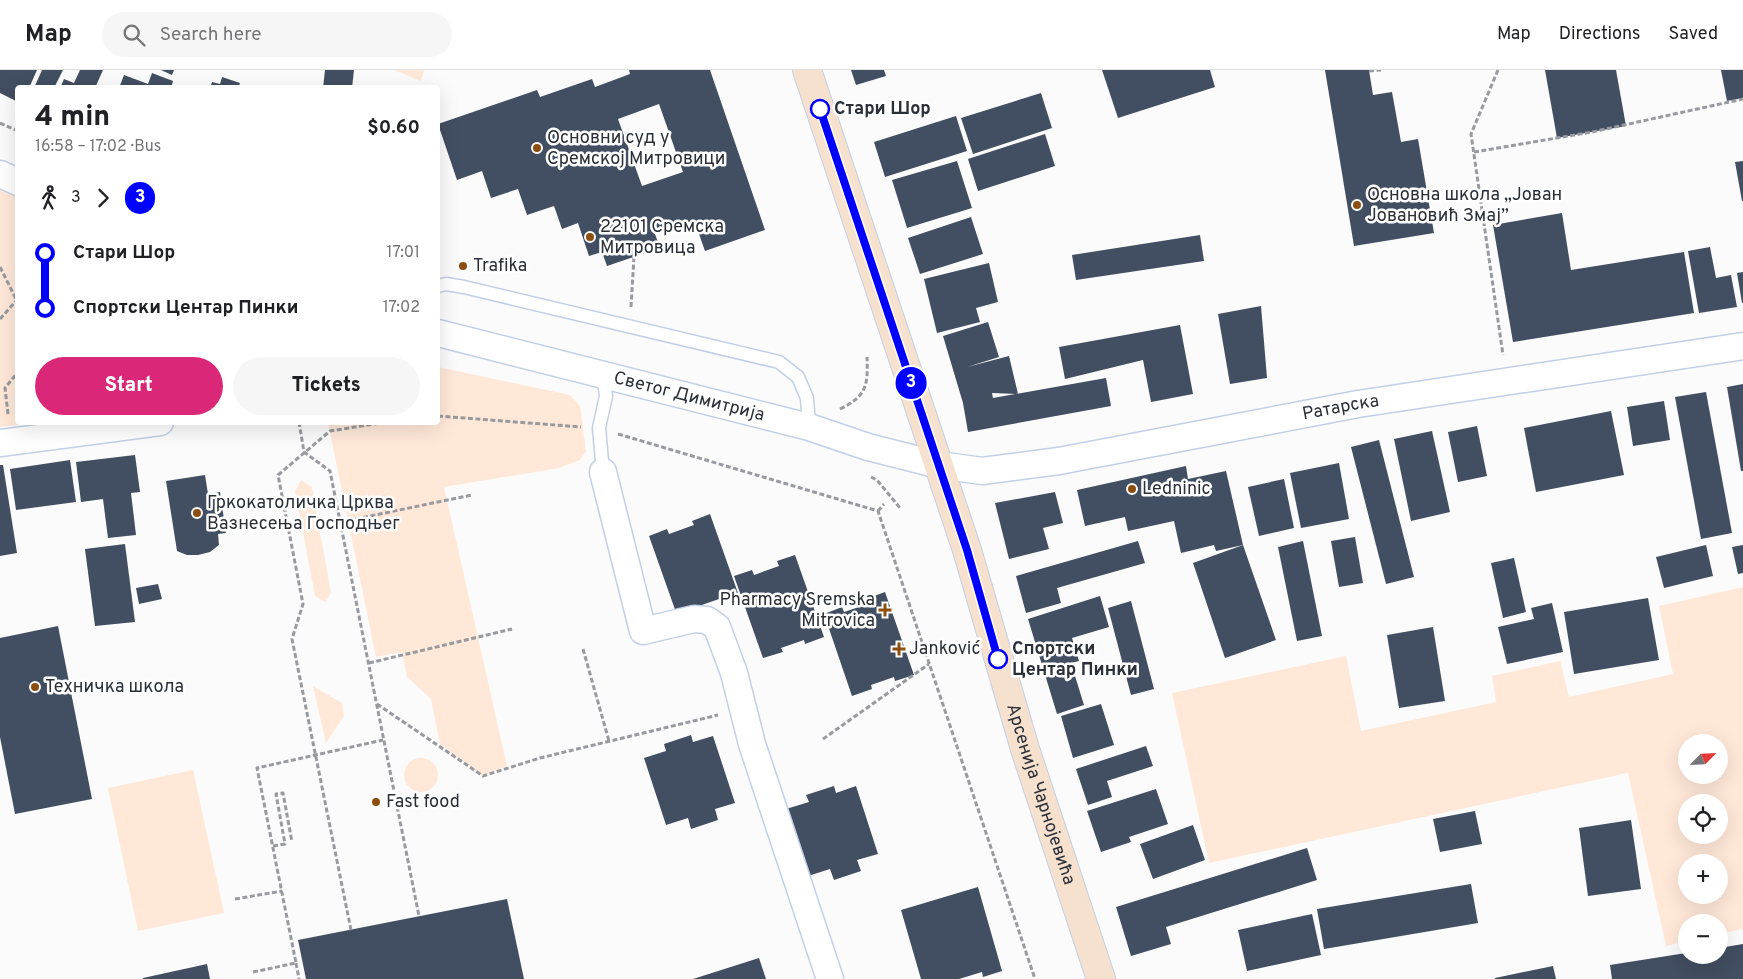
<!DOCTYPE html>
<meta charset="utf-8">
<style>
body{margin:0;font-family:Overpass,sans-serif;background:#f6f6f6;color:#202124;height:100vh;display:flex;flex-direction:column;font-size:19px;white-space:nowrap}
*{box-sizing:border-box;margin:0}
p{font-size:16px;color:#757577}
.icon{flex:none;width:28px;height:28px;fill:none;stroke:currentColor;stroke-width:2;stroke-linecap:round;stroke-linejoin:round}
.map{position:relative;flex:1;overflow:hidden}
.sheet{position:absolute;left:15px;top:15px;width:425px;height:340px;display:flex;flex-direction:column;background:#fff;border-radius:5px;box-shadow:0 5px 20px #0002}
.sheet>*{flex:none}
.badge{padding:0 10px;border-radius:16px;font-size:18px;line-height:32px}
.needle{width:32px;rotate:66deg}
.controls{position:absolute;left:1678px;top:664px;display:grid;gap:10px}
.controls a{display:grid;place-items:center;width:50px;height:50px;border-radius:50%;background:#fff;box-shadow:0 5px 20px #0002;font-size:25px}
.map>.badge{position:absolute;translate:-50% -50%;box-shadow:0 0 0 2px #fff}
.legs{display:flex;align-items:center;gap:8px;height:55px;padding:0 20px;font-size:16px}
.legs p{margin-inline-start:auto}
.overview{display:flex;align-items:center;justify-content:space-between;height:85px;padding:0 20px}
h1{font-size:28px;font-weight:800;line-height:38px}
.button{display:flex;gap:10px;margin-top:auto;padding:10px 20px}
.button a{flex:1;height:58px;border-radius:30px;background:#db2777;color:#fff;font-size:20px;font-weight:800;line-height:58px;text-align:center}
.button a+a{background:#f6f6f6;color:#202124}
ul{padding:0 20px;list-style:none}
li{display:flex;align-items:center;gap:18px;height:55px;font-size:19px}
li i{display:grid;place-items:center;width:8px;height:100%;margin:0 6px;background:currentColor}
li i::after{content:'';width:12px;height:12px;margin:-6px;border:4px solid;border-radius:50%;background:#fff}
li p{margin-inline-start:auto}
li:first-child i{background:linear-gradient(#0000 50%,currentColor 0)}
li:last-child i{background:linear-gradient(currentColor 50%,#0000 0)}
header{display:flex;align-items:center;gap:30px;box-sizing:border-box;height:70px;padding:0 25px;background:#fff;border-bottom:1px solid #e0e0e0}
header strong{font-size:24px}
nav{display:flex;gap:28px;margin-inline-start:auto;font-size:18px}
.search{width:350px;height:45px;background:#f6f6f6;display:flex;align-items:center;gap:12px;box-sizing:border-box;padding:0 18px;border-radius:28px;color:#757577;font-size:19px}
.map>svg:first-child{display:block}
</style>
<header>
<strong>Map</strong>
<div class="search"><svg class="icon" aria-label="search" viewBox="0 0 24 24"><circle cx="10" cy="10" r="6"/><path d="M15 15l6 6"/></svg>Search here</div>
<nav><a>Map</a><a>Directions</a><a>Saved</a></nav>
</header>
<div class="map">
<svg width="1743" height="909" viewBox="0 0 1743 909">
<rect width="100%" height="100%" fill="#fbfbfb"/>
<!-- green -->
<g fill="#ffe8d8" fill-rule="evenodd">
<polygon points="394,0 424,0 421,11"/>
<polygon points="0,118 17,127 18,352 30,353 0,357"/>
<polygon points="438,297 570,325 580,336 586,381 580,390 559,398 444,417 507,696 483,706 440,674 431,629 407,607 402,582 376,587 328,353 438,352"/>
<polygon points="301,410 312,417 331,523 325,532 315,526 295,421"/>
<path d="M1743,517V859L1719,864V852H1686V871L1666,876L1628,703L1209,793L1172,623L1346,586L1361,661L1496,632L1492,606L1560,591L1569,627L1673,604L1659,536ZM1719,672V705H1686V672ZM1686,732H1719V765H1686ZM1719,792V825H1686V792Z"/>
<polygon points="313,616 342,633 344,646 326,673"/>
<circle cx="421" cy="705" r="17"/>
<polygon points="193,700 224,843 138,861 108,718"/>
</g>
<!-- building -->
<g fill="#424e61" fill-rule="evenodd">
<polygon points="0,0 37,0 29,18 18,18 18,32 0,23"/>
<polygon points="42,0 63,0 54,18 34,18"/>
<polygon points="80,0 103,0 95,18 60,18 64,9 74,13"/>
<polygon points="161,0 174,0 172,5"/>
<polygon points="325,0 354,0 352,18 323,18"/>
<path d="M629,0H710L765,160L705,181L694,150L655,164L660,178L607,196L602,182L589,186L578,153L562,159L554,136L527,145L518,119L491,128L482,101L457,110L438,54L537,20L540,27L592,9L595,17L630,4ZM659,34L683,102L642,116L618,49Z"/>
<polygon points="851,0 884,0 886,6 856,15"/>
<polygon points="1102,0 1210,0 1215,17 1118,48"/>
<polygon points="1325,0 1369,0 1373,25 1392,22 1401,72 1418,69 1434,163 1354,176"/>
<polygon points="1545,0 1616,0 1626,56 1557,68"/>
<polygon points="1721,0 1743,0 1743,28 1727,31"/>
<polygon points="152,3 173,11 171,18 119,18 124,5 148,14"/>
<polygon points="222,7 240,13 238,18 210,18 212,12 220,14"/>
<polygon points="1041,23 1052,58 973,84 961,48"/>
<polygon points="956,46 967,81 885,107 874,72"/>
<polygon points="1045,64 1055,96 978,121 968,89"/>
<polygon points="957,91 972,138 907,158 892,110"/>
<polygon points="1743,91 1743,131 1742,131 1735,92"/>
<polygon points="1562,143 1571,200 1684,182 1694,243 1513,272 1493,155"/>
<polygon points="971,147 983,184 920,204 908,168"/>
<polygon points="1200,165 1204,191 1076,210 1072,185"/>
<polygon points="1710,177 1716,208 1731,205 1737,237 1699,243 1688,181"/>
<polygon points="989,193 998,232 976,238 980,252 937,263 924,209"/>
<polygon points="1743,202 1743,233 1742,233 1737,203"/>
<polygon points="1261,236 1267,308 1230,314 1218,244"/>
<polygon points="988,252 999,287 967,297 1009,286 1018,324 992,323 993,328 1106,308 1111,336 968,362 963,333 943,266"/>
<polygon points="1180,255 1193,324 1151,332 1143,290 1065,309 1059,277"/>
<polygon points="1743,314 1743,401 1741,401 1727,317"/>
<polygon points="1706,322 1732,463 1701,469 1675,327"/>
<polygon points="1664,331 1670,370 1633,376 1627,337"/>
<polygon points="1611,341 1624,405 1536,422 1524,358"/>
<polygon points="1477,356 1487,406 1458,412 1448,362"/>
<polygon points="1432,361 1450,442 1411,451 1394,369"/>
<polygon points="1379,370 1414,507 1386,514 1351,377"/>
<polygon points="135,385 140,422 131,423 136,465 108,468 103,429 81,432 76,392"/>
<polygon points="70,390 76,432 16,440 10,399"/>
<polygon points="1339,393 1349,449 1301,458 1290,403"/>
<polygon points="0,395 3,395 17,483 0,486"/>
<polygon points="1186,396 1188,409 1226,401 1243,475 1216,481 1214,475 1181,483 1174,451 1128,461 1125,447 1085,456 1077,420"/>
<polygon points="205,405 208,424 220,422 226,463 218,464 219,475 210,482 198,485 187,485 177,481 166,411"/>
<polygon points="1284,409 1294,458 1259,466 1248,417"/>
<polygon points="1055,422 1063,453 1043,458 1049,479 1009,489 995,433"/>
<polygon points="710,444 739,526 720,533 719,529 696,537 678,548 649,466 667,459 669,464 694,455 692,451"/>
<polygon points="1355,467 1363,513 1339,517 1331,471"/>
<polygon points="1138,471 1145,493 1057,518 1061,533 1026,543 1016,506"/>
<polygon points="1303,471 1322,566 1297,571 1278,477"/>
<polygon points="125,474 135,552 95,556 85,479"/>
<polygon points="1243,475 1276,570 1225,588 1193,493"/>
<polygon points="1706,475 1713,506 1664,518 1656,487"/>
<polygon points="1743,475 1743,503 1738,504 1732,477"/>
<polygon points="795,485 824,567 805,574 804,570 781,578 783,582 763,588 734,506 752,500 754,505 779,496 777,491"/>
<polygon points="1514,488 1526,542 1503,548 1491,493"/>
<polygon points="158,514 162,529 139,534 136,518"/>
<polygon points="885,522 914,605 895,611 894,607 871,615 872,619 852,626 824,544 842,537 844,542 868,534 866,529"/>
<polygon points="1100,526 1109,557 1072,568 1079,591 1071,593 1084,635 1057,644 1028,549"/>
<polygon points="1648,528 1659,590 1574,604 1564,542"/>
<polygon points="1131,531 1154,619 1131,625 1108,538"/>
<polygon points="1552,533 1563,582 1507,594 1498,557 1534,549 1531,538"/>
<polygon points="58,556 92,729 15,744 0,667 0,568"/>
<polygon points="1433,557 1445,631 1399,638 1387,565"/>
<polygon points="1101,634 1114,675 1073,688 1061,646"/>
<polygon points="691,665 693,672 713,666 735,733 715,739 718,750 691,759 688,748 666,755 644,688 666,681 664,674"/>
<polygon points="1146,676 1153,696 1107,711 1112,727 1088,735 1076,699"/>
<polygon points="834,716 836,723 856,716 878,784 857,790 861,801 834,810 830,799 808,806 786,739 809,732 806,725"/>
<polygon points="1156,719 1168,754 1129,767 1131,772 1101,782 1087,741"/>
<polygon points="1475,741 1482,774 1440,782 1433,749"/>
<polygon points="1631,750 1641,819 1588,826 1579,758"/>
<polygon points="1193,755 1205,790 1153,809 1140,774"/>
<polygon points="1307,778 1317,810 1166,857 1171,874 1131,886 1116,837"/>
<polygon points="1471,814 1478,853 1324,879 1317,839"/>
<polygon points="978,817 1002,901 983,907 982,902 959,909 921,909 901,840"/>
<polygon points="507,829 524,909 306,909 298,870"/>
<polygon points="1312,844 1321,885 1247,901 1238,860"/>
<polygon points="1743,874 1743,909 1612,909 1610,895 1686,883 1686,885 1719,885 1719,878"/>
<polygon points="759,888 766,909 693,909"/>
<polygon points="207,894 210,909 143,909 143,908"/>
<polygon points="1553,896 1556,909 1495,909 1495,908"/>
</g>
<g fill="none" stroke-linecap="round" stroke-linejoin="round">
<!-- lane casing -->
<g stroke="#c1d0e7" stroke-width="15">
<g id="lane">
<polyline points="438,216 446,214 464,217 779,292 798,307 807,328 809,357"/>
<polyline points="603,305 606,326 599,358 603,402"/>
</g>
</g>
<!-- street casing -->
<g stroke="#c1d0e7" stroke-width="29">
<g id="street">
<polyline points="0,104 18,112"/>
<path id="s1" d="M438,263L809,357L868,377L939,395L982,401L1059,391L1358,334L1743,276"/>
<polyline points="0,373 160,352"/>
<polyline points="603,402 643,561 694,549 707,550 717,557 734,603 752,674 830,909"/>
</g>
</g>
<!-- secondary casing -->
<g stroke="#c1d0e7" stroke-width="30">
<g id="secondary">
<path id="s2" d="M807,0L967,480L1025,679L1101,909"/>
</g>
</g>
<!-- path -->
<g stroke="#989a9f" stroke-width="3" stroke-dasharray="5 2.5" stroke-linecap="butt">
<polyline points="1498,0 1471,64 1503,285"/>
<polyline points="1369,1 1381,0"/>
<polyline points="0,53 18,61"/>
<polyline points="1474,82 1592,62 1743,29"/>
<polyline points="0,197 18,233"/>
<polyline points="631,237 634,187"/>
<polyline points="0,249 16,231"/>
<path d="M840,339C867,326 868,315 867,287"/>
<polyline points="8,344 5,318 18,302"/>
<polyline points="438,346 581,357"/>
<polyline points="299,352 304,382 330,401 419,846"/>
<polyline points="618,364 878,441 1035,909"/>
<polyline points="871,407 877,410 900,438"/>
<polyline points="878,441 884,434"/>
<polyline points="341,452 472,425"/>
<polyline points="583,579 609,671"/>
<polyline points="369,593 512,559"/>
<polyline points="377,634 483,706 540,688 718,645"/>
<polyline points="823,669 929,594"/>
<polyline points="273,776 285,774 276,724 283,723 292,772"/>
<polyline points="235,829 282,821"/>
<polyline points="351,860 292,569 303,534 278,405 330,361 387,352"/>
<polyline points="296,893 299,909"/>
<polyline points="253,902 296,893 257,698 383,670"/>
</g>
<!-- lane -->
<use href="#lane" stroke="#fff" stroke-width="12"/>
<!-- street -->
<use href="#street" stroke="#fff" stroke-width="26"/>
<!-- secondary -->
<use href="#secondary" stroke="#f6e0ce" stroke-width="28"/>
</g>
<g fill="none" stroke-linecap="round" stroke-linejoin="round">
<!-- line-1 casing -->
<g stroke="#fff" stroke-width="11">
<polyline id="line-1" points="820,39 967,480 998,589"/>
</g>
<!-- line-1 -->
<use href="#line-1" stroke="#00f" stroke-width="8"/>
</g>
<!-- markers -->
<g fill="#fff" stroke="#00f" stroke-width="2.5">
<circle cx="820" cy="39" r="9"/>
<circle cx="998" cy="589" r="9"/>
</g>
<g fill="#8b4e0e" stroke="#fff" stroke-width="2">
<circle cx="537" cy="78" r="5"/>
<circle cx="1357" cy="135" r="5"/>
<circle cx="590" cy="167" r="5"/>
<circle cx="463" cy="196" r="5"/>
<circle cx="1132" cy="419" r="5"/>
<circle cx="197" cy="443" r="5"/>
<path d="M882.5 532.5h5v5h5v5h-5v5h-5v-5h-5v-5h5z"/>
<path d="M896.5 571.5h5v5h5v5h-5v5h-5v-5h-5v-5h5z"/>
<circle cx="35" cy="617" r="5"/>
<circle cx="376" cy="732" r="5"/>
</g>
<g text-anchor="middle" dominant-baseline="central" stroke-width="5" stroke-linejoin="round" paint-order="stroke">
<!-- stop labels -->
<g font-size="18" font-weight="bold" fill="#2a2f38" stroke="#fff" text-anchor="start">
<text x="834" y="39">Стари Шор</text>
<text x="1012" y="579">Спортски<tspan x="1012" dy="21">Центар Пинки</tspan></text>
</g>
<!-- poi labels -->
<g font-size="18" fill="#2a2f38" stroke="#fff" text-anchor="start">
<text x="547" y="68">Основни суд у<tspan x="547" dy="21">Сремској Митровици</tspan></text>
<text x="1367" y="125">Основна школа „Јован<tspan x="1367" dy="21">Јовановић Змај”</tspan></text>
<text x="600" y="157">22101 Сремска<tspan x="600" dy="21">Митровица</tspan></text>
<text x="473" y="196">Trafika</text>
<text x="1142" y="419">Ledninic</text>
<text x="207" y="433">Гркокатоличка Црква<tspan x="207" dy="21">Вазнесења Господњег</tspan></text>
<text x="875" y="530" text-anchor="end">Pharmacy Sremska<tspan x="875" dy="21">Mitrovica</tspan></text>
<text x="909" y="579">Janković</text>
<text x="45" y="617">Техничка школа</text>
<text x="386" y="732">Fast food</text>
</g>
<!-- street labels -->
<g font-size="18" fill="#2a2f38" stroke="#fff">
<text stroke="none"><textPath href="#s1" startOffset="259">Светог Димитрија</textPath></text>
<text stroke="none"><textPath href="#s1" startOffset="926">Ратарска</textPath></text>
<text stroke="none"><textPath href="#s2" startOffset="761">Арсенија Чарнојевића</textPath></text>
</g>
</g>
</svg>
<div class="controls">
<a><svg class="needle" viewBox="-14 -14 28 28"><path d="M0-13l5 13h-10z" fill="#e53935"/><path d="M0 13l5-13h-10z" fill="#757577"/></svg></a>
<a><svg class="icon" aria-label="locate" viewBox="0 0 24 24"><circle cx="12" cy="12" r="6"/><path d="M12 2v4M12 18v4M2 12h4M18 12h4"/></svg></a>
<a>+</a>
<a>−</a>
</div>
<b class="badge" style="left:911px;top:313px;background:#00f;color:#fff">3</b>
<section class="sheet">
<div class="overview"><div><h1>4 min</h1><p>16:58 – 17:02 · Bus</p></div><b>$0.60</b></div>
<div class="legs"><svg class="icon" aria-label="walk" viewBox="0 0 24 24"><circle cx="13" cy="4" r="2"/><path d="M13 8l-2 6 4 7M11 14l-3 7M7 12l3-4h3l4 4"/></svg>3<svg class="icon" aria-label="forward" viewBox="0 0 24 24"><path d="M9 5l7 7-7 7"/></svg><b class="badge" style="background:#00f;color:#fff">3</b></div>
<ul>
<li><i style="color:#00f"></i><b>Стари Шор</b><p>17:01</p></li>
<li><i style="color:#00f"></i><b>Спортски Центар Пинки</b><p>17:02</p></li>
</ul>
<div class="button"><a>Start</a><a>Tickets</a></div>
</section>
</div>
